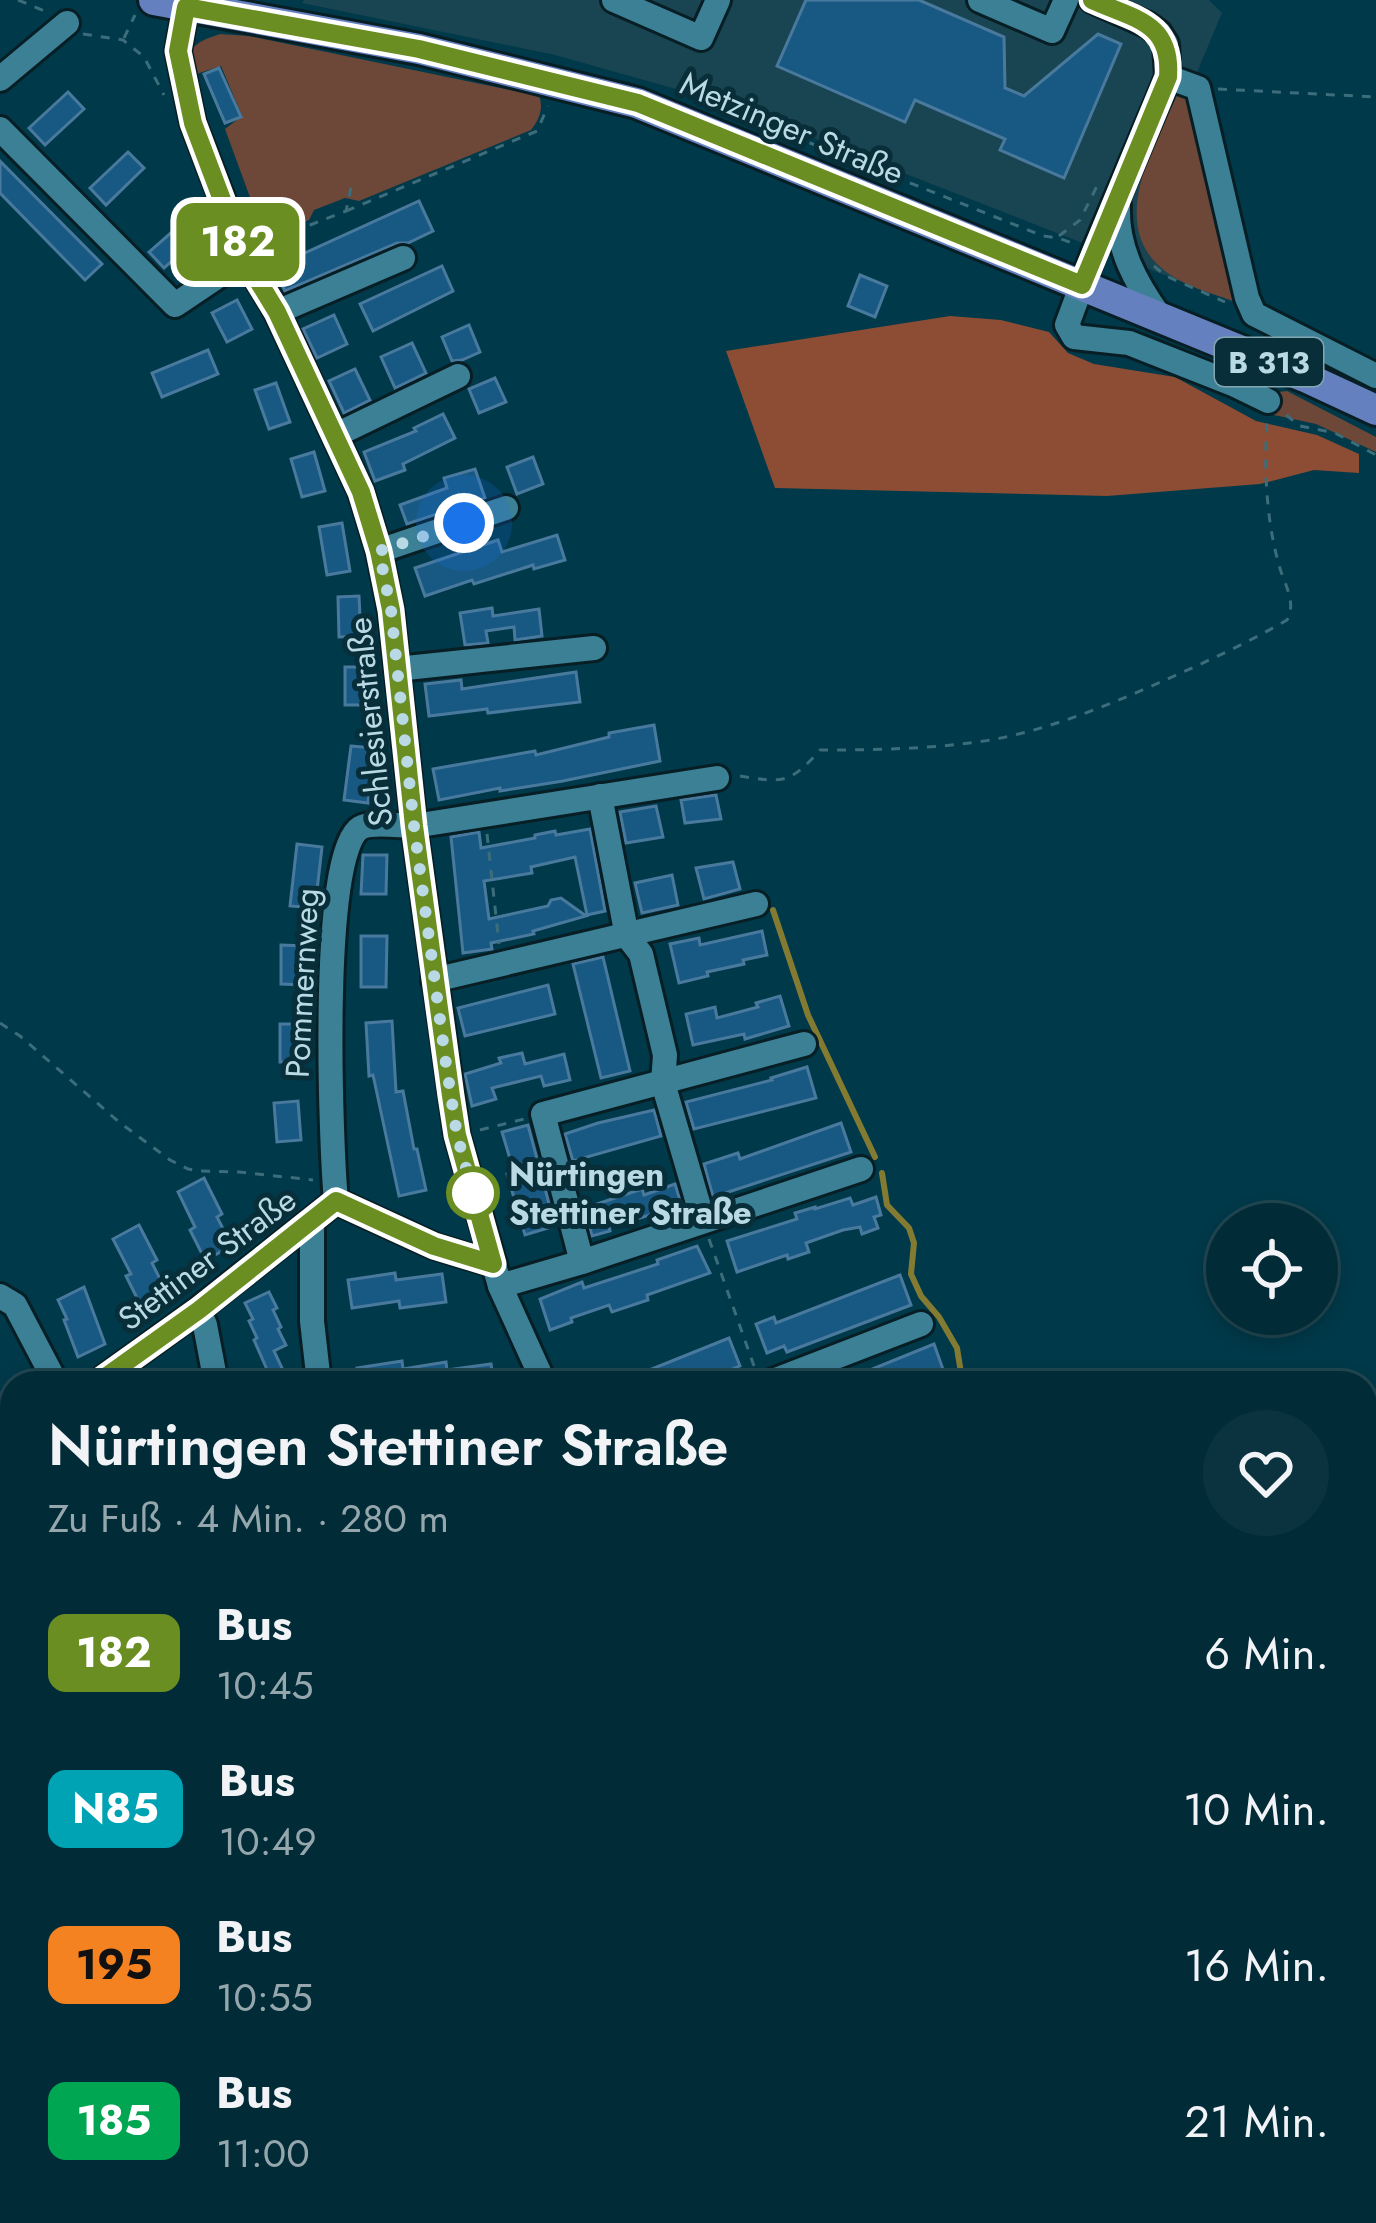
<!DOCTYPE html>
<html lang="de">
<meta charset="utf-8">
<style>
body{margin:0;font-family:Jost,sans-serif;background:#0a333f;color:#f1f3f6;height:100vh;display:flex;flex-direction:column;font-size:45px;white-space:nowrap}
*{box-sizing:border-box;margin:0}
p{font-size:39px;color:#95a7ad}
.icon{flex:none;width:66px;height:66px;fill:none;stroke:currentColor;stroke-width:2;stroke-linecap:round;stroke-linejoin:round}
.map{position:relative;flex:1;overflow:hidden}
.side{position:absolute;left:0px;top:1371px;width:1377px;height:852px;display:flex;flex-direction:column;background:#002b37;border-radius:36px 36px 0 0;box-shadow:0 6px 18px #0003,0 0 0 3px #224752}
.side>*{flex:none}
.badge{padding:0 24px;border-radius:18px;font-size:42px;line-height:78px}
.tools{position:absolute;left:1206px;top:1203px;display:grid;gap:24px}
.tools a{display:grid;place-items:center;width:132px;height:132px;border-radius:50%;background:#002b37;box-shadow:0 6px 18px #0003,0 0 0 3px #224752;font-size:60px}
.you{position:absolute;width:60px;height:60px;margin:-30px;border:9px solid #fff;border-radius:50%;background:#1a73e8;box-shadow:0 0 0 18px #1a73e833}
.map>.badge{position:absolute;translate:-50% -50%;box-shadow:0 0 0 6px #fff}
.round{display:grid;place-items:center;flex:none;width:126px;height:126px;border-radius:63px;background:#0a333f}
.overview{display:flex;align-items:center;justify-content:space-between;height:204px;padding:0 48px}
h1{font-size:57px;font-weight:600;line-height:90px}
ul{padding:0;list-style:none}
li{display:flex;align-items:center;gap:36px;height:156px;padding:0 48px}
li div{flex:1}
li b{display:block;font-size:45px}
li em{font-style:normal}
li .badge{min-width:132px;font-weight:700;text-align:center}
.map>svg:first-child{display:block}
</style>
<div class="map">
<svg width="1376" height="2223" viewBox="0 0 1376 2223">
<rect width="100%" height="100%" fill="#003949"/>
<!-- built -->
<g fill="#194451">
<polygon points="304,0 1209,0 1222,13 1193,82 1241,305 722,102 555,55 302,3"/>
<polygon points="1376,1583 1376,2223 972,2223 965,2211 1365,2211 1365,1594"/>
</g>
<!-- green -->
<g fill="#6d4738">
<path d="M220,34L249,36L539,96C544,108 539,120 531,130L359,201L345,198L314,210L309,220C292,225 275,233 259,222L225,129L242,116L221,66L187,77C188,48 192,43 220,34Z"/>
<path d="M1180,89H1190L1244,305C1219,295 1186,288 1165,271C1104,224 1157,142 1180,89Z"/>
<polygon points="1287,391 1376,437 1376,452 1316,424 1274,415 1270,409 1271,401 1278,392"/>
</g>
<!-- forest -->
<polygon fill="#8c4d34" points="950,316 1001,320 1049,332 1068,353 1094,364 1175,377 1256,421 1317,435 1359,454 1359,473 1314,470 1260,484 1107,496 775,488 726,351"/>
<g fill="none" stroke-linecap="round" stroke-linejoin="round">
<!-- stream -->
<g stroke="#847b33" stroke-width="6">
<polyline points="773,910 808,1015 875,1157"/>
<polyline points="882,1173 887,1205 909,1228 914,1243 911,1274 921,1296 939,1317 957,1348 961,1373 970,1383"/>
<polyline points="1365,1665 1376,1662"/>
</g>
</g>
<!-- building -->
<g fill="#185983" stroke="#49799d" stroke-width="3">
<polygon points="806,0 919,0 1004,37 1005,88 1024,96 1098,34 1121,44 1064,178 1000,150 1005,139 915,100 905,122 777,66"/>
<polygon points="219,68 241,117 225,123 204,74"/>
<polygon points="68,92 84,109 45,145 29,128"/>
<polygon points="128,152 144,168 106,205 90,188"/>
<polygon points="0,161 102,264 85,280 0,193"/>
<polygon points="419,201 433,231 408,243 397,243 285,291 274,267"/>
<polygon points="189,217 203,234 164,268 149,252"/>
<polygon points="442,266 453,291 373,331 360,304"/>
<polygon points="860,275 887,286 875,317 848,306"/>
<polygon points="237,300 252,329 227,342 212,313"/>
<polygon points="334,315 347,344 317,358 303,329"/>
<polygon points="469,325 480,352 462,360 452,361 442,337"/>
<polygon points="412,343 426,373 395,388 381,357"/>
<polygon points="208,350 218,374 162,397 152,373"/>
<polygon points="355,369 370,400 344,413 329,381"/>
<polygon points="495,378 506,402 479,413 469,389"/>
<polygon points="276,383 290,422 269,429 255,390"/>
<polygon points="443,414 455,438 403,464 405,470 375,481 364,452 416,431 414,428"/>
<polygon points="314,452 325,491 302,497 291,459"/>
<polygon points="533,457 543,484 517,494 507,467"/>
<polygon points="475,469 485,498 407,524 400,505 447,488 444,478"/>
<polygon points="342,523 350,571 327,575 319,527"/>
<polygon points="557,535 565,560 534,569 533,565 474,584 472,580 425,596 415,568 498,540 502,552"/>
<polygon points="359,596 361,636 339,637 338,597"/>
<polygon points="492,608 493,616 539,609 542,636 515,640 514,627 486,631 488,643 465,645 460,613"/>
<rect x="345" y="667" width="25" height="38"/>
<polygon points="576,672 580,702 488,713 487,709 429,716 425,684 461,680 462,689"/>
<polygon points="654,725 660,761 563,781 500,791 500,788 439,800 433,769 535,751 536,755 609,737 609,733"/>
<polygon points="351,746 375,748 368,803 344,800"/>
<polygon points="716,795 721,819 685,823 681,800"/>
<polygon points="656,806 663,837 626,843 620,812"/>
<polygon points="590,829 605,911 587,915 575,857 531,867 532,873 484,881 489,919 548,906 551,900 561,898 586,916 533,931 534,934 491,943 492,949 463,953 451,837 479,832 481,848 535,838 535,835 555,831 556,835"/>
<polygon points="297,844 322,847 315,908 290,906"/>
<polygon points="363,855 387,855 386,894 361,894"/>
<polygon points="733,862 740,889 704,899 696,868"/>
<polygon points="672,875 678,905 642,913 635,883"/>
<polygon points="762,931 767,955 743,960 744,964 707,972 708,976 679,983 670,944 699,938 700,945"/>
<polygon points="361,936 387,936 386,987 361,987"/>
<polygon points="281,945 305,946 304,985 281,984"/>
<polygon points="603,957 630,1071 601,1078 573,964"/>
<polygon points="548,985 555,1014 465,1036 458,1008"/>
<polygon points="780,996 789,1026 745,1039 744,1034 693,1045 686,1014 715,1007 717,1018 758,1007 756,1003"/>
<polygon points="392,1021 396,1092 403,1091 414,1149 417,1149 426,1190 399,1196 373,1075 369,1076 366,1023"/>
<polygon points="280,1024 304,1024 303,1062 280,1062"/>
<polygon points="522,1053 525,1064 564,1054 570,1080 544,1086 541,1076 492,1088 496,1099 472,1106 465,1074 501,1063 499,1058"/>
<polygon points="807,1067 816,1098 694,1129 686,1102 772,1080 771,1078"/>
<polygon points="298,1101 301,1140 277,1142 274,1103"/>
<polygon points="654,1110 661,1136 573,1161 565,1134 598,1123"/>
<polygon points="841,1123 851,1152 713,1197 704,1164 738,1153 740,1159"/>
<polygon points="528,1125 555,1226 525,1235 507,1174 514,1172 502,1132"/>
<polygon points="204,1178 222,1214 217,1217 232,1246 205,1260 190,1230 195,1227 178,1192"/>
<polygon points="675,1184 683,1210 662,1217 660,1212 609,1227 610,1231 592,1236 585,1208 642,1189 644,1195"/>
<polygon points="876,1197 881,1215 874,1217 878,1228 862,1234 860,1227 843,1230 806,1243 809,1252 788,1259 787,1255 737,1272 727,1241 797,1219 795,1213 815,1207 815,1209 850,1198 853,1205"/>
<polygon points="139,1225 157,1260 152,1263 170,1299 144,1312 126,1276 131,1274 113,1239"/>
<polygon points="697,1246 710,1273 647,1295 648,1300 612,1312 609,1305 571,1318 572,1322 550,1330 540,1299 582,1282 584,1288 658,1264 657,1260"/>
<polygon points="395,1273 396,1280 442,1274 446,1302 400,1308 399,1301 352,1308 348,1280"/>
<polygon points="900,1275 911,1305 787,1352 784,1346 767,1353 756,1324 774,1317 776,1323"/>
<polygon points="84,1287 105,1344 78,1357 64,1320 67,1319 58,1300"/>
<polygon points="269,1292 277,1308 273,1310 281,1327 278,1329 286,1345 274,1351 289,1383 273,1383 254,1340 257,1338 249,1321 253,1319 245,1303"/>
<polygon points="729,1338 740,1366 699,1383 617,1383"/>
<polygon points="934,1344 944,1372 915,1383 838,1383"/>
<polygon points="402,1361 403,1369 446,1362 447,1370 491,1364 494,1383 360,1383 357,1368"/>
</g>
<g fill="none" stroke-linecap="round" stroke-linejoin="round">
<!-- minor casing -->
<g stroke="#081e25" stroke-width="30">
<g id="minor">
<polyline points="614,0 701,38 718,0"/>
<polyline points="980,0 1052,31 1066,0"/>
<polyline points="1092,0 1148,25 1159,33 1166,44 1168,77 1094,252 1067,325 1074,337 1129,343 1233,384 1268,401"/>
<polyline points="186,7 178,51 193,123 245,258 277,312 361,492 379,551 391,611 414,826 457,1135 500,1286 544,1383"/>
<polyline points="1168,77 1198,88 1247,298 1254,314 1376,376"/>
<polyline points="0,79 67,23"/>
<polyline points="0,129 175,305 245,258"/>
<path d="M1118,205C1116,248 1136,283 1160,317"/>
<polyline points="277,312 403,258"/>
<polyline points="336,435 458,376"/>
<polyline points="379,551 506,508"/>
<polyline points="397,669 594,648"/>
<polyline points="600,796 627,936 641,954 665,1055 663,1083 703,1220"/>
<polyline points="434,980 756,904"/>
<path d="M336,1201C331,1148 319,853 360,828C372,821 399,826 414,826L717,778"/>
<polyline points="312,1221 312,1321 319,1383"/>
<polyline points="582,1262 543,1114 804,1044"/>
<polyline points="500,1286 582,1262 861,1169"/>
<polyline points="0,1296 15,1305 56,1383"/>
<polyline points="199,1310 205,1325 216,1383"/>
<polyline points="97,1383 190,1316 336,1201 434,1246 493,1264"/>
<polyline points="768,1383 921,1324"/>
<polyline points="0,1427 12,1428"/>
<polyline points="0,1552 12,1513"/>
<polyline points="0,1606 12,1608"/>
<polyline points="0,1769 12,1770"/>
<polyline points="1365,1769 1376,1747"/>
<polyline points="1365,1874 1376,1877"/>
<polyline points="0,1936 12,1942"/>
<polyline points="1365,2103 1376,2106"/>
<polyline points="461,2211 476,2223"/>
<polyline points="778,2211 805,2223"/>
<polyline points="957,2211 965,2223"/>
<polyline points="1137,2211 1143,2223"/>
<polyline points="41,2223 43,2211"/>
<polyline points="197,2223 199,2211"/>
<polyline points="351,2223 353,2211"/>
<polyline points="506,2223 522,2211"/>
</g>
</g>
<!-- major casing -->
<g stroke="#081e25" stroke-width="36">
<polyline id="major" points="154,0 419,49 637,103 1305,377 1376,410"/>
</g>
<!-- path -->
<g stroke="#3c6d7b" stroke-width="3" stroke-dasharray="9 9" stroke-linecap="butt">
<polyline points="18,0 49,13"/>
<polyline points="83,34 123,40 144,57 164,95"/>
<polyline points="124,38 135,15"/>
<polyline points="1218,89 1376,97"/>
<polyline points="742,118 810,143 1043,236 1058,238 1075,244"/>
<polyline points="346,211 537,131 548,106"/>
<polyline points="1059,236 1080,220 1099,182"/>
<polyline points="261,248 272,240 346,211 352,183"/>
<polyline points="1154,266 1166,276 1225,302"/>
<polyline points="1286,415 1300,426 1335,433 1376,455"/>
<path d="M740,776C783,783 790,784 820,750C873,750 925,749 978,742C1039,733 1097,710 1154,685C1199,665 1244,645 1287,620C1297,602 1284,584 1279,565C1266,519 1264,469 1267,421"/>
<polyline points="487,834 499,944"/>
<polyline points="0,1023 20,1036 119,1122 170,1160 188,1169 201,1171 239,1172 313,1180"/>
<polyline points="480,1130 524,1119"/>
<polyline points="709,1239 754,1366"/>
<polyline points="1365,1589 1376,1578"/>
<polyline points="593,2211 602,2223"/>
<polyline points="684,2211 691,2223"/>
<polyline points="427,2223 430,2211"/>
</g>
<!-- minor -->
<use href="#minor" stroke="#3c8096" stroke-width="24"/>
<!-- major -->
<use href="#major" stroke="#6580bf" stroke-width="30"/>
</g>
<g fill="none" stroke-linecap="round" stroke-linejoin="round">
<!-- line casing -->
<g stroke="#fff" stroke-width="27">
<path id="line" d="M97,1383L199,1310L336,1201L434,1246L493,1264L457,1135L451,1096L414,826L391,610L379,551L361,492L277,312L244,258L193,123L178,51L186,7L419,49L638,103L1082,285L1168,77C1172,22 1134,19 1092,0"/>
</g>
<!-- line -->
<use href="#line" stroke="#6b8e23" stroke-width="18"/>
<!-- walk -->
<polyline stroke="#b9d9e5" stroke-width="12" stroke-dasharray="0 21.6" points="464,523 379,551 391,610 414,826 445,1057 457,1135 473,1193"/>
</g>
<!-- markers -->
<circle fill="#fff" stroke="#6b8e23" stroke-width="6" cx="473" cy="1193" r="24"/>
<g text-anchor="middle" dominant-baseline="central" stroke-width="10" stroke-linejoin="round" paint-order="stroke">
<!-- shield labels -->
<rect fill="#082e39" stroke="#84a6b1" stroke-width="3" x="1215" y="338" width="108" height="48" rx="9"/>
<g font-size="30" font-weight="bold" fill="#b9d9e5">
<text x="1269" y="362">B 313</text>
</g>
<!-- street labels -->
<g font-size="33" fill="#b9d9e5" stroke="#082e39">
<text transform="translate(792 128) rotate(23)">Metzinger Straße</text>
<text transform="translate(370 722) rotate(-96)">Schlesierstraße</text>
<text transform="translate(302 983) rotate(-87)">Pommernweg</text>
<text transform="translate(207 1259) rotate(-37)">Stettiner Straße</text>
</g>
<!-- stop labels -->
<g font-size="33" font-weight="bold" fill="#b9d9e5" stroke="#082e39" text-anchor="start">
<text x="509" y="1174">Nürtingen<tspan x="509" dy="38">Stettiner Straße</tspan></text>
</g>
</g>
</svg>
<div class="tools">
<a><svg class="icon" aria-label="locate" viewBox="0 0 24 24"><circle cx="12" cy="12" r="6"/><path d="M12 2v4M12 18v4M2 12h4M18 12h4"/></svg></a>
</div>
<div class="you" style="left:464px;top:523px"></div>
<b class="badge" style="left:238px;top:242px;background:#6b8e23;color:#fff">182</b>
<section class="side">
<div class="overview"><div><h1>Nürtingen Stettiner Straße</h1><p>Zu Fuß · 4 Min. · 280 m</p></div><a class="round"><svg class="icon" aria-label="heart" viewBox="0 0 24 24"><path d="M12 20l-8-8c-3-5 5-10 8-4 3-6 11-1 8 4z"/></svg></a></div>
<ul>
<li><span class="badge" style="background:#6b8e23;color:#fff">182</span><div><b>Bus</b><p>10:45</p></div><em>6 Min.</em></li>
<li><span class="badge" style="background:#00a3b4;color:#fff">N85</span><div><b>Bus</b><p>10:49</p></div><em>10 Min.</em></li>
<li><span class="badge" style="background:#f58220;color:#111">195</span><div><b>Bus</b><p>10:55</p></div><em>16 Min.</em></li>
<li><span class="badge" style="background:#00a651;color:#fff">185</span><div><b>Bus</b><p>11:00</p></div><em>21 Min.</em></li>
</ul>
</section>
</div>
